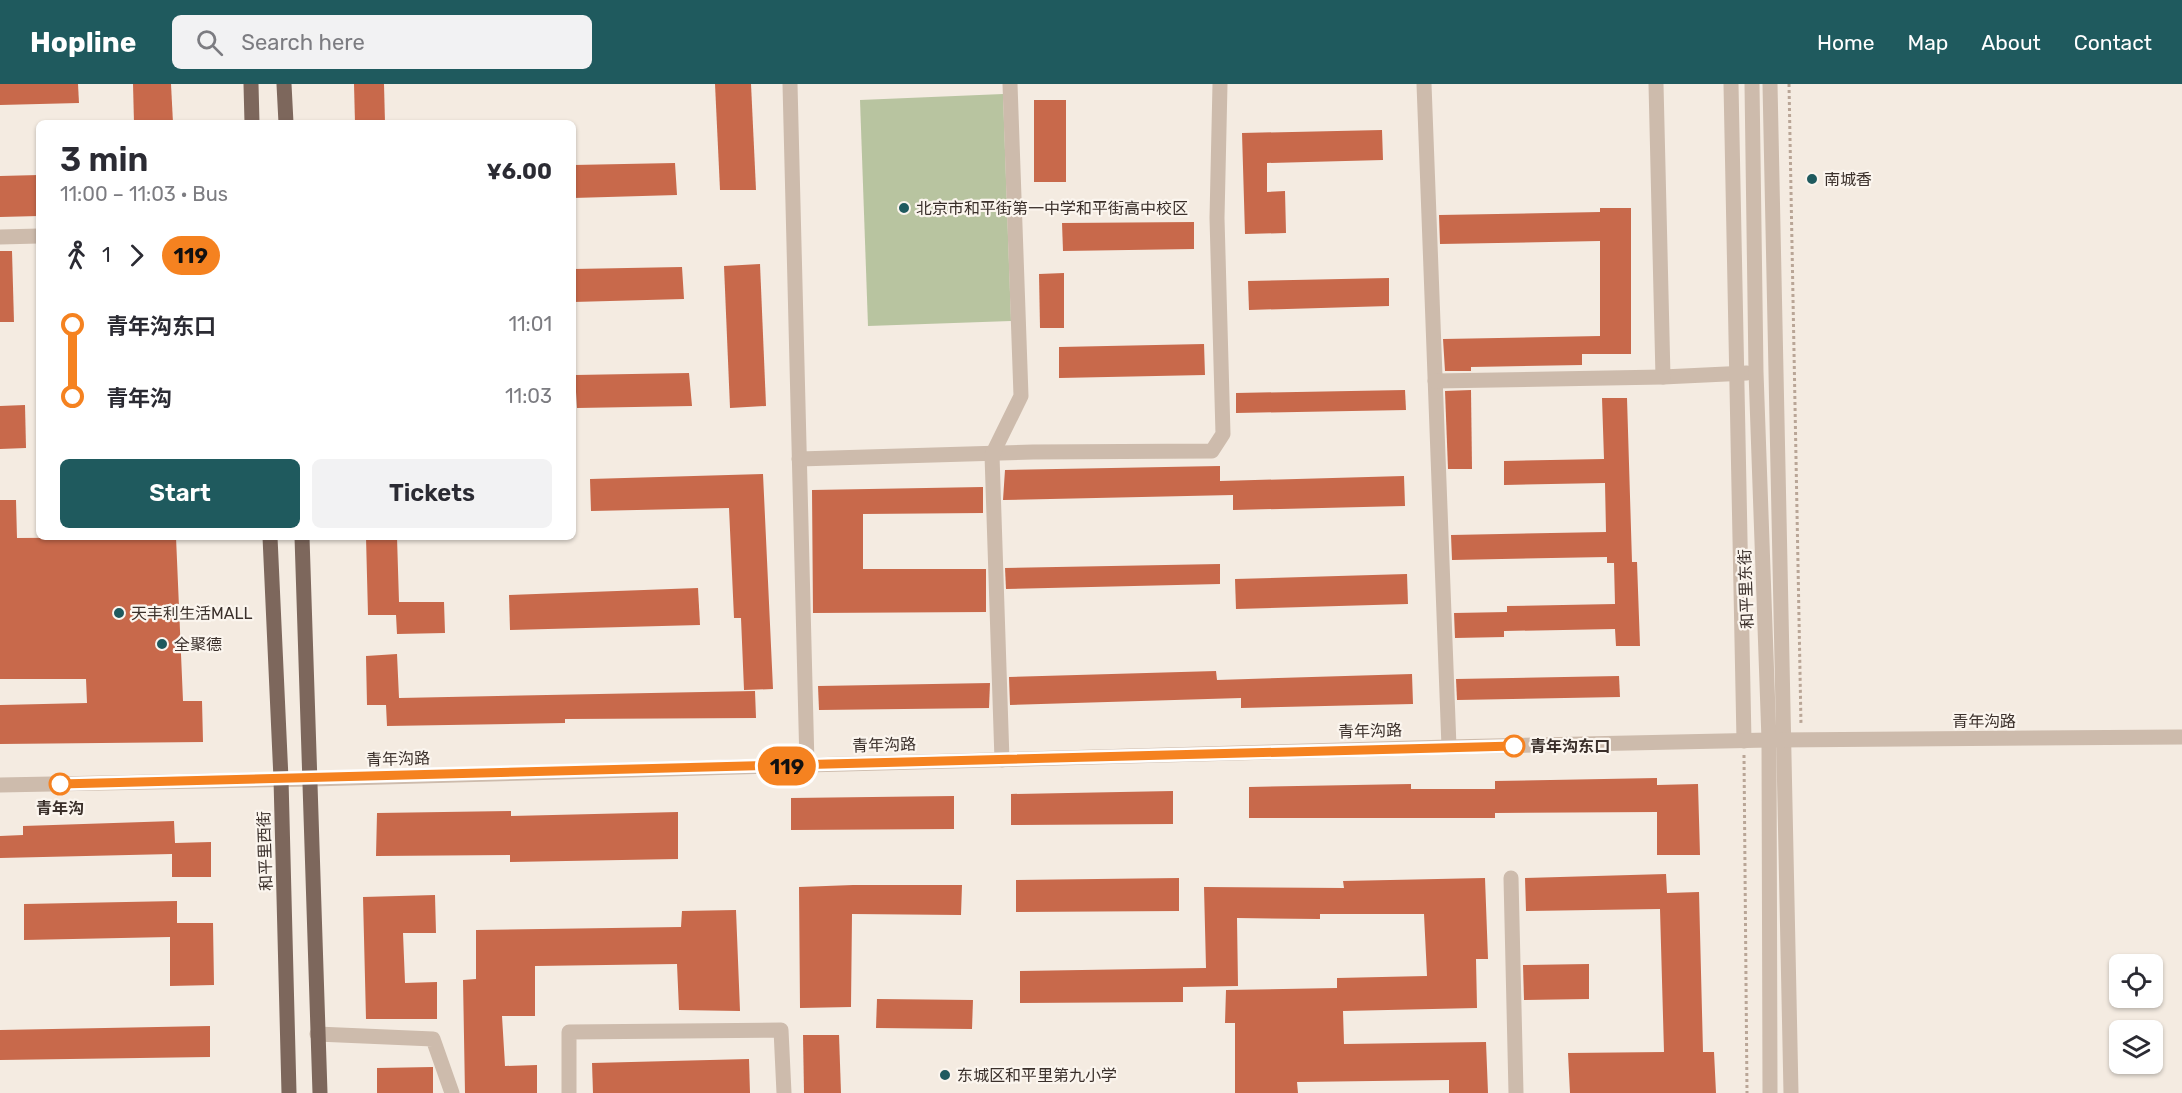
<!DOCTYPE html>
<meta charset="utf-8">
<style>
body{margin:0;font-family:Rubik,"Noto Sans SC",sans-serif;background:#f2f2f3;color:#2b2b33;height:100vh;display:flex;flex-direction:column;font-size:22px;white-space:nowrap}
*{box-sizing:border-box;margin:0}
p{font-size:20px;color:#7c7c81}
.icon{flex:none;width:33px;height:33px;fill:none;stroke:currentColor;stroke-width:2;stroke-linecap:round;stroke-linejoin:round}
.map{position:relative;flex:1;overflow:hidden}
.drawer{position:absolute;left:36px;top:36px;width:540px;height:420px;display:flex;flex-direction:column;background:#fff;border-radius:9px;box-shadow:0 2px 4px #0004}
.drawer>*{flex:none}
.badge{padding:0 12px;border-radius:20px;font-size:21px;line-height:39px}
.buttons{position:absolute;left:2109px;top:870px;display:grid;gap:12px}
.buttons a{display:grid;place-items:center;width:54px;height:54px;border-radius:9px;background:#fff;box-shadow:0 2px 4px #0004;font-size:30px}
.map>.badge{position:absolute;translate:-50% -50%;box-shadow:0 0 0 3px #fff}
.legs{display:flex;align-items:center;gap:9px;height:66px;padding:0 24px;font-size:20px}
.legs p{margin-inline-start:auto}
.headline{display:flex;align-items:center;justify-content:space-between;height:102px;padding:0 24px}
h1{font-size:33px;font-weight:600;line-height:45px}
.action{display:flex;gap:12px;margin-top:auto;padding:12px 24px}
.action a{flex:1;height:69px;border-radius:9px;background:#1f5a5e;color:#fff;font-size:24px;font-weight:600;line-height:69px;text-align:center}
.action a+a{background:#f2f2f3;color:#2b2b33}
ul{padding:0 24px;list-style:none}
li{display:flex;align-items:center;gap:21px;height:72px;font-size:22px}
li i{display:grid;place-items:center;width:9px;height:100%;margin:0 8px;background:currentColor}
li i::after{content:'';width:15px;height:15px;margin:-8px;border:4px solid;border-radius:50%;background:#fff}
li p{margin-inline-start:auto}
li:first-child i{background:linear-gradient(#0000 50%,currentColor 0)}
li:last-child i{background:linear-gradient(currentColor 50%,#0000 0)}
header{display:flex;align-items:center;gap:36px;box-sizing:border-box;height:84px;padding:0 30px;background:#1f5a5e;color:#fff}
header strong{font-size:28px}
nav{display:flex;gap:33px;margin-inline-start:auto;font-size:21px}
.search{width:420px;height:54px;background:#f2f2f3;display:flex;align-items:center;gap:15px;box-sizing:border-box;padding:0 21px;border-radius:9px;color:#7c7c81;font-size:22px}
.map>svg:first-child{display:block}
</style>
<header>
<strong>Hopline</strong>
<div class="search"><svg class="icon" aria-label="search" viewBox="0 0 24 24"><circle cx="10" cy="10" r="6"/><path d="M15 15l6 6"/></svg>Search here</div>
<nav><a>Home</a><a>Map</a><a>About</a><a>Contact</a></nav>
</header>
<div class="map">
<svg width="2182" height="1009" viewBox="0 0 2182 1009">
<rect width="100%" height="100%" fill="#f4ebe1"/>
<!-- green -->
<polygon fill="#b8c4a0" points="1003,10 1011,237 868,242 860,16"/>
<!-- building -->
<g fill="#c8694b">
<polygon points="0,0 78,0 79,19 0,21"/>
<polygon points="133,0 171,0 173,39 134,39"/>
<polygon points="354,0 384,0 385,39 355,39"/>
<polygon points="715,0 751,0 756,106 720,106"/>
<rect x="1034" y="16" width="32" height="82"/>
<polygon points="1382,46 1383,76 1267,79 1267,108 1285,107 1286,149 1245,150 1242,49"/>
<polygon points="675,79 677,111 573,114 573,81"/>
<polygon points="39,91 39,132 0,133 0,92"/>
<polygon points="1600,124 1631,124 1631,270 1582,270 1582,281 1471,283 1471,287 1445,287 1443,255 1600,252 1600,157 1440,160 1439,131 1600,128"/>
<polygon points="1194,138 1194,165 1063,167 1062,139"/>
<polygon points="0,167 12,167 14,238 0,238"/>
<polygon points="760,180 766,322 730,324 724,182"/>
<polygon points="682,183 684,215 573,218 573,185"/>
<polygon points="1064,189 1064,244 1040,244 1039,190"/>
<polygon points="1389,194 1389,222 1249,226 1248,197"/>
<polygon points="1204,260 1205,291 1059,294 1059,263"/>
<polygon points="689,289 692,322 577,324 575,291"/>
<polygon points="1405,306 1406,326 1236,329 1236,309"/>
<polygon points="1471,306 1472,385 1448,385 1445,307"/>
<polygon points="1602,314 1627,314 1632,478 1637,478 1640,562 1616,562 1615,545 1504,547 1504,553 1455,554 1454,529 1507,528 1507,522 1615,520 1614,479 1607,479 1607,473 1452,476 1451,451 1606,448 1605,399 1504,401 1504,377 1604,375"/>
<polygon points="25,321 26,364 0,365 0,322"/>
<polygon points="1220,382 1220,397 1404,392 1405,422 1233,426 1233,411 1003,416 1005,386"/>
<polygon points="763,390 773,605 744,606 741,534 734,534 729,424 591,427 590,395"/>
<polygon points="983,403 983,429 863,430 863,485 986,485 986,528 813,529 812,406"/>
<polygon points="0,416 16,416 17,454 176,453 183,617 202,617 203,658 0,660 0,621 87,619 86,595 0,595"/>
<polygon points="366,453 397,453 399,518 444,518 445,549 397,550 396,531 368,531"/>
<polygon points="1220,480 1220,500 1006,505 1005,484"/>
<polygon points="1407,490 1408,520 1236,525 1235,495"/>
<polygon points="698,504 700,541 510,546 509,511"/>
<polygon points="397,570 399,614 755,607 756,634 565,635 565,639 387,642 386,621 367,621 366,572"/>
<polygon points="1216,587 1217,596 1412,590 1413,620 1241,624 1241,614 1010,621 1009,593"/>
<polygon points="1619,592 1620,613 1457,616 1456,595"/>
<polygon points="990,599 989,624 819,626 818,602"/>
<polygon points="1657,694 1657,701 1698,700 1700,771 1657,771 1657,728 1495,729 1495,734 1249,734 1249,703 1411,700 1411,705 1495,705 1495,697"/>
<polygon points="1173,707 1173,740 1011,741 1011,710"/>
<polygon points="954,712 954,745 791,746 791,714"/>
<polygon points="511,727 511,732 678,728 678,775 510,778 510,771 376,772 377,729"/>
<polygon points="174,737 175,759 211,758 211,793 172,793 172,770 0,774 0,752 23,751 23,742"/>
<polygon points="1666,790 1667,809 1699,808 1703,968 1714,968 1716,1009 1570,1009 1568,969 1664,968 1660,825 1526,827 1525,794"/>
<polygon points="1179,794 1179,827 1016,828 1016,796"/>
<polygon points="1485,794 1488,875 1476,875 1477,924 1343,927 1344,960 1486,958 1488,1009 1449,1009 1449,996 1297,998 1298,1009 1235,1009 1235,939 1225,939 1226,906 1337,904 1337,894 1427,892 1424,830 1320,830 1320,835 1237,834 1238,902 1183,903 1183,918 1020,919 1020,887 1206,884 1204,803 1344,804 1343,797"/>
<polygon points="853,801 962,801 961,831 852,830 851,923 800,924 799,803"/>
<polygon points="435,811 436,849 403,849 405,899 437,898 437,935 366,935 363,813"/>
<polygon points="177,817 177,839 213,839 214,901 170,902 170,853 24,856 24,820"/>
<polygon points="736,826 740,927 679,926 677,880 535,882 535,932 502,932 505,982 537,981 537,1009 465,1009 463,896 476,895 476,846 681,843 682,827"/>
<polygon points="1589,880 1589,915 1524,916 1523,881"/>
<polygon points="877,915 973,916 972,945 876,944"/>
<polygon points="210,942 210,973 0,976 0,946"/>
<polygon points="803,951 839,951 841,1009 804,1009"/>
<polygon points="749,975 750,1009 593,1009 592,979"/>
<polygon points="433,983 433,1009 377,1009 377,984"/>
</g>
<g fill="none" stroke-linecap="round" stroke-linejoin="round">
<!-- path -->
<g stroke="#b9a596" stroke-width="3" stroke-dasharray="3 3" stroke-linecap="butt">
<polyline points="1789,0 1801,641"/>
<polyline points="1744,671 1747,1009"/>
</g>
<!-- minor -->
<g stroke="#cdbbac" stroke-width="15">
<polyline points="790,0 807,681"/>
<polyline points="1424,0 1449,663"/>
<polyline points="1656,0 1663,293 1747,289"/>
<polyline points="1731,0 1744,657"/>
<polyline points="1752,0 1756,288 1769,656 1770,1009"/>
<polyline points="1770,0 1791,1009"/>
<polyline points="0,153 39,152"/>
<polyline points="1435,297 1663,293"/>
<polyline points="799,375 1033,368 1212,367 1223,350 1217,134 1220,0"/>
<polyline points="1002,676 992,371 1021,312 1010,0"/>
<polyline points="0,701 312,695 1449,663 1769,656 2182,653"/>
<polyline points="1511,794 1516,1009"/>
<polyline points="317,950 433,955 452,1009"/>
<polyline points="569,1009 569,948 781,946 784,1009"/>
</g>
<!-- major -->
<g stroke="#7d675c" stroke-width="15">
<polyline points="251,0 252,39"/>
<polyline points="284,0 286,39"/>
<polyline points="270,453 281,695 289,1009"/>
<polyline points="302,453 320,1009"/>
</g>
</g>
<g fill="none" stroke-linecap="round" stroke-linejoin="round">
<!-- line-1 casing -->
<g stroke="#fff" stroke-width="14">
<polyline id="line-1" points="60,700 1514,662"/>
</g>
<!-- line-1 -->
<use href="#line-1" stroke="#f58220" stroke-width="9"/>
</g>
<!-- markers -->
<g fill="#1f5a5e" stroke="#fbf5ee" stroke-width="2">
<circle cx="1812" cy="95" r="6"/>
<circle cx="904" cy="124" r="6"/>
<circle cx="119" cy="529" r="6"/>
<circle cx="162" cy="560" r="6"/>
<circle cx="945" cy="991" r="6"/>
</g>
<g fill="#fff" stroke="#f58220" stroke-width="3">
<circle cx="1514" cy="662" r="10"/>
<circle cx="60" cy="700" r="10"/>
</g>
<g text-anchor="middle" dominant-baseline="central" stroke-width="4.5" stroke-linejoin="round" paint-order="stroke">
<!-- poi labels -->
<g font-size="16" fill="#3b302b" stroke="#fbf5ee" text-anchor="start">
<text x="1824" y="95">南城香</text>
<text x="916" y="124">北京市和平街第一中学和平街高中校区</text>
<text x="131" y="529">天丰利生活MALL</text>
<text x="174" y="560">全聚德</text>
<text x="957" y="991">东城区和平里第九小学</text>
</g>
<!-- street labels -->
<g font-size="16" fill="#3b302b" stroke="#fbf5ee">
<text transform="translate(1746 505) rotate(-92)">和平里东街</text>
<text x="1984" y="637">青年沟路</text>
<text transform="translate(1370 647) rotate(-2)">青年沟路</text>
<text transform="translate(884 661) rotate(-2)">青年沟路</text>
<text transform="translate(398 675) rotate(-2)">青年沟路</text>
<text transform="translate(265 767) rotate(-92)">和平里西街</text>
</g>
<!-- stop labels -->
<g font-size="16" font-weight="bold" fill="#3b302b" stroke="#fbf5ee" text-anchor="start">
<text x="1530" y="662">青年沟东口</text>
<text x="60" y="724" text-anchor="middle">青年沟</text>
</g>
</g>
</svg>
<div class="buttons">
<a><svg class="icon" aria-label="locate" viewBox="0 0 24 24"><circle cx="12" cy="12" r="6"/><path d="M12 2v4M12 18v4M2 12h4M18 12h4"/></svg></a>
<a><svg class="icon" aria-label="layers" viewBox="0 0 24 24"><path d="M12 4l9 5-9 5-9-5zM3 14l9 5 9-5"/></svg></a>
</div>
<b class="badge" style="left:787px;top:682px;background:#f58220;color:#111">119</b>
<section class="drawer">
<div class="headline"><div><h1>3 min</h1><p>11:00 – 11:03 · Bus</p></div><b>¥6.00</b></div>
<div class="legs"><svg class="icon" aria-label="walk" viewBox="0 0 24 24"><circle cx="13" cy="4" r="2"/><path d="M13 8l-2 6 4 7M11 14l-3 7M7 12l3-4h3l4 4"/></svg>1<svg class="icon" aria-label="forward" viewBox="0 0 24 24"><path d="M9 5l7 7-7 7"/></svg><b class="badge" style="background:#f58220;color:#111">119</b></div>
<ul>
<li><i style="color:#f58220"></i><b>青年沟东口</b><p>11:01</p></li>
<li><i style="color:#f58220"></i><b>青年沟</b><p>11:03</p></li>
</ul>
<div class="action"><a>Start</a><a>Tickets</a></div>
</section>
</div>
